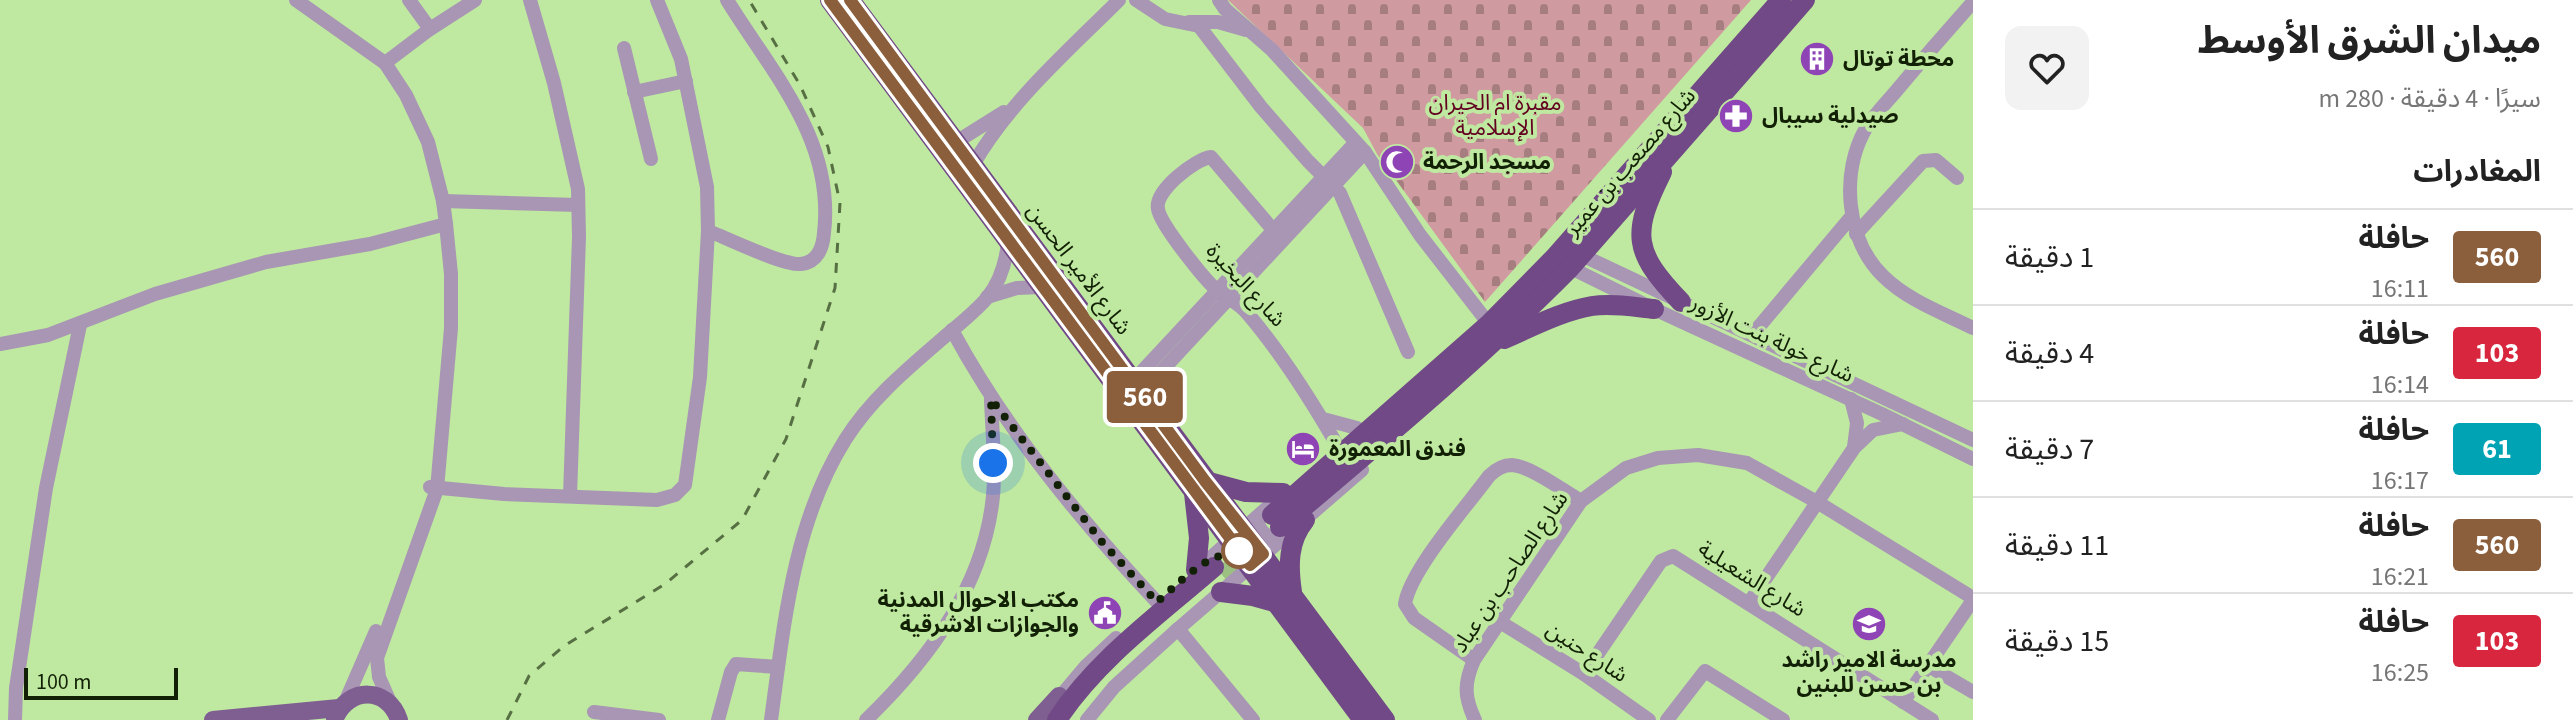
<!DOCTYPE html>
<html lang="ar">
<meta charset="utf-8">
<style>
body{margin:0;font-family:"Source Sans 3","Noto Sans Arabic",sans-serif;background:#f2f2f2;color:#222;direction:rtl;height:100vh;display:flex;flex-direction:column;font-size:30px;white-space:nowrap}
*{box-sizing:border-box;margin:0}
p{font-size:26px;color:#767676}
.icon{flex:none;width:44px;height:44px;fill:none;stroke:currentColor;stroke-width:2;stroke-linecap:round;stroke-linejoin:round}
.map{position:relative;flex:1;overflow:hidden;direction:ltr}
.side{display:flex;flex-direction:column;background:#fff;width:600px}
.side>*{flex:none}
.badge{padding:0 16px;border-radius:6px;font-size:28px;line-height:52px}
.scale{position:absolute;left:24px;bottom:20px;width:154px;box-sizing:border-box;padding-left:8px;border:4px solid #122105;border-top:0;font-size:22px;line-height:28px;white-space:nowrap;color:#122105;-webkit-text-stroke:6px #bfe8a0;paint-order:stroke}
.you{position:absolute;width:40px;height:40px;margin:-20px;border:6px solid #fff;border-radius:50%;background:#1a73e8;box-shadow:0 0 0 12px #1a73e833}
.map>.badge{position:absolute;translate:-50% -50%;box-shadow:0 0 0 4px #fff}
h2{padding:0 32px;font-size:30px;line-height:72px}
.round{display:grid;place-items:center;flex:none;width:84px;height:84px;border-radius:16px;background:#f2f2f2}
.overview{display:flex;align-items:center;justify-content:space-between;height:136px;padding:0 32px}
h1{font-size:38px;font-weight:700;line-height:60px}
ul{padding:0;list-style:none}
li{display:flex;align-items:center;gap:24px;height:96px;padding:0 32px;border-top:2px solid #e0e0e0}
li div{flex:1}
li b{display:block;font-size:30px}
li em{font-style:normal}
li .badge{min-width:88px;font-weight:700;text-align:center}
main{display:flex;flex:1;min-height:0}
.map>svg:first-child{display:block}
</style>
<main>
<section class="side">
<div class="overview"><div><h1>ميدان الشرق الأوسط</h1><p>سيرًا · 4 دقيقة · 280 m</p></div><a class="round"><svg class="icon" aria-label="heart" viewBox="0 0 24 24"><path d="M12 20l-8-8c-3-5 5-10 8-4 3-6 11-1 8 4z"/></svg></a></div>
<h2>المغادرات</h2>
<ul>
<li><span class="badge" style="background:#8b5e3c;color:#fff">560</span><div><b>حافلة</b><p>16:11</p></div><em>1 دقيقة</em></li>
<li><span class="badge" style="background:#d7263d;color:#fff">103</span><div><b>حافلة</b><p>16:14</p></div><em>4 دقيقة</em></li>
<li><span class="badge" style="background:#00a3b4;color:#fff">61</span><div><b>حافلة</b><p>16:17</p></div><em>7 دقيقة</em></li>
<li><span class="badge" style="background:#8b5e3c;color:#fff">560</span><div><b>حافلة</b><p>16:21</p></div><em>11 دقيقة</em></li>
<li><span class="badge" style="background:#d7263d;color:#fff">103</span><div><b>حافلة</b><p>16:25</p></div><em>15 دقيقة</em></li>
</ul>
</section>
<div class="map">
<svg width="1973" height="720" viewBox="0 0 1973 720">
<defs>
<pattern id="cemetery-stones" width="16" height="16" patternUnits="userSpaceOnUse" patternTransform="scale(2)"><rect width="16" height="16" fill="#d09ba0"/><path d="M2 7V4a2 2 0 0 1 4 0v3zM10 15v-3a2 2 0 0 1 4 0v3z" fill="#a77e80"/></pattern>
</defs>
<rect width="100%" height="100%" fill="#bfe8a0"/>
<!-- cemetery -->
<polygon fill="url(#cemetery-stones)" points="1228,0 1751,0 1485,302 1377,154 1363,128"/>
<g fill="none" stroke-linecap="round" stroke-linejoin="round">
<!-- highway-tunnel -->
<polyline stroke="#9cc081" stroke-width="20" stroke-dasharray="20 10" stroke-linecap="butt" points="1223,576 1257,547"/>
<!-- minor -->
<g stroke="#a896b4" stroke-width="14">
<polyline points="296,0 385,63 406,95 428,142 443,201 446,224 451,274 451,328 437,489 377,658 379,677 390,702"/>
<polyline points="409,0 430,29"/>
<polyline points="530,0 554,83 578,189 579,237 570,496"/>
<polyline points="1136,0 1165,19 1199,26 1261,107 1308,161 1340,193 1408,352"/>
<polyline points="1219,0 1225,9 1272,50 1365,152 1420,235 1489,324"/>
<path d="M1973,2C1947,31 1922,60 1897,90C1887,102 1874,115 1866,128C1840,173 1846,240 1883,276C1907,300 1943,313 1973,328"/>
<polyline points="1189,22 1218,22 1246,30"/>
<polyline points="624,48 651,159"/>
<polyline points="385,63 430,29 475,0"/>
<polyline points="634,92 686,81"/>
<polyline points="956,142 1004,112"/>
<path d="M973,165C1009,102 1068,51 1119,0"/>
<polyline points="443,201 578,205"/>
<path d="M708,231C728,238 783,266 801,264C818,262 823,247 824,233C835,140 772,73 727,0"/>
<path d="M1274,231L1211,157C1195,159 1154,191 1158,209C1160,224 1206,282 1219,292C1230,300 1239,303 1248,314C1282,354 1311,400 1337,445"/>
<polyline points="1856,234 1923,161 1936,160 1957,178"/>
<polyline points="1575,252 1973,440"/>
<polyline points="1565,265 1654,309 1882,414 1973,459"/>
<polyline points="987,297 1017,288 1042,287"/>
<path d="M952,330C1006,430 1080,520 1157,602"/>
<polyline points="1752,335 1851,217"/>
<polyline points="0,344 48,335 155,294 266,262 370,244 446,224"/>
<polyline points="1133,381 1356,142"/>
<polyline points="1142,392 1365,152"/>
<polyline points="1851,399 1857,423 1854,447"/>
<polyline points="1323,419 1357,428"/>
<polyline points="430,487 504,494 657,500 675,495 685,485 700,377 708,231 707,187 681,59 657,0"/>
<path d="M1261,514L1258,524C1262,535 1270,539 1281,539"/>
<polyline points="1199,568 1276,500"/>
<polyline points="1749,603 1854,448 1873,430 1903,424"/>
<polyline points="1500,622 1584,674 1649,720"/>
<polyline points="1178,629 1253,720"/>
<path d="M1474,660L1414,618L1405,604C1410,570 1467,506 1489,476C1495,470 1502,465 1512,465C1530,466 1564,491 1581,501"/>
<polyline points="1927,665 1973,692"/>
<polyline points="1584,674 1661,561 1673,556 1932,720"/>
<polyline points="346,700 376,631"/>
<polyline points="1903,702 1973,600"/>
<polyline points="1054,704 1086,666 1116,638"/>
<polyline points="594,712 659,720"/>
<polyline points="15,720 16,688 46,488 80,325"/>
<polyline points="718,720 731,672 736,664 778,667"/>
<path d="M771,720C784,625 793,523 845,440C870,400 907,369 942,339C957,326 974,313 987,298C1000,282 1006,262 1008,242"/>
<path d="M866,720C929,659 984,586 993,496C996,465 992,431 991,399"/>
<polyline points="1087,720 1114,687 1178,629 1362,470"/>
<path d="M1475,720C1464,697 1464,683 1474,660L1581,501L1626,468L1658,458L1698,455L1747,463L1817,502L1973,598"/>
<polyline points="1667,720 1705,671 1783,720"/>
</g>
<!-- major -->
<g stroke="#7f5e92" stroke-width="18">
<path d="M335,718C348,687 388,686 399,720"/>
<polyline points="213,720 339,708"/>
<polyline points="1037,720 1059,696"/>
</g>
<!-- highway -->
<g stroke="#704986" stroke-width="20">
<polyline points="830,0 1363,720"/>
<polyline points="850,0 1385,720"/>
<path d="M1662,172C1631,234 1633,252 1681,302"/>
<path d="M1504,339C1532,327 1562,311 1592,306C1612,303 1634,307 1654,309"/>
<polyline points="1205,481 1246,492 1283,493"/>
<polyline points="1194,493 1199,538 1196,570"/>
<polyline points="1272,515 1489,324 1554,258 1781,0"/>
<path d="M1280,527C1379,443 1479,360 1570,268L1805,0"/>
<polyline points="1221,592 1253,596 1278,603"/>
<path d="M1292,592C1288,565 1288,541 1305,520"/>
<path d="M1057,720C1097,659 1160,614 1214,567"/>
</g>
<!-- rail -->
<polyline stroke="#577043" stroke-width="3" stroke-dasharray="10 10" stroke-linecap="butt" points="507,720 529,676 564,646 665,584 742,520 786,439 835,288 840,203 828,147 800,85 749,0"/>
</g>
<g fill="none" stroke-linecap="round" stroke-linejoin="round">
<!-- line casing -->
<g stroke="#fff" stroke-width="18">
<polyline id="line" points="830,0 1250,565 1263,554 1205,481 850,0"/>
</g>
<!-- line -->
<use href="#line" stroke="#8b5e3c" stroke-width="12"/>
<!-- walk -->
<path stroke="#122105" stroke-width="8" stroke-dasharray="0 14.4" d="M993,463L991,399L1102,542L1157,602C1174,588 1210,549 1232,556L1239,551"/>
</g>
<!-- icons -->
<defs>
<g id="building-disc" transform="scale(1.8)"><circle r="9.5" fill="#8f44b6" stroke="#bfe8a0"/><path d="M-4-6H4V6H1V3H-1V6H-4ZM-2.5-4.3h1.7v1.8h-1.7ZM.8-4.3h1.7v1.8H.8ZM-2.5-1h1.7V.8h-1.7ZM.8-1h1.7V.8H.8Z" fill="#fff"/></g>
<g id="pharmacy-disc" transform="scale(1.8)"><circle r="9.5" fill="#8f44b6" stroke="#bfe8a0"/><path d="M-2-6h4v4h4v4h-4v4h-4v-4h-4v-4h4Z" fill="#fff"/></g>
<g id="mosque-disc" transform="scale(1.8)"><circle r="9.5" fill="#8f44b6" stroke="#bfe8a0"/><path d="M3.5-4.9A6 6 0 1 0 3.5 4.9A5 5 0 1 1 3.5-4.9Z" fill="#fff"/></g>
<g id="hotel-disc" transform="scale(1.8)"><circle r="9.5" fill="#8f44b6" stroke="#bfe8a0"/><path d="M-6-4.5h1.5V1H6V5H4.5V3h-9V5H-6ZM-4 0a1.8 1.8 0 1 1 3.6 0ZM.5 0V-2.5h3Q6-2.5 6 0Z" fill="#fff"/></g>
<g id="civic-disc" transform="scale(1.8)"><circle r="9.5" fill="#8f44b6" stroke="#bfe8a0"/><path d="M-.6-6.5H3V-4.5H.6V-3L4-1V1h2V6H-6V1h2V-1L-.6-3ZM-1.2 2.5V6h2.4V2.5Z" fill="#fff"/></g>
<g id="school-disc" transform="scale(1.8)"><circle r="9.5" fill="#8f44b6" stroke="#bfe8a0"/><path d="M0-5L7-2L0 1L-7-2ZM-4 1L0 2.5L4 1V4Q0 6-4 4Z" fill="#fff"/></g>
</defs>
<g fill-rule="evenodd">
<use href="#building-disc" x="1817" y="59"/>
<use href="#pharmacy-disc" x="1736" y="116"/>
<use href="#mosque-disc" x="1397" y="162"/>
<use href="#hotel-disc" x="1303" y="449"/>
<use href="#civic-disc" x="1105" y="613"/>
<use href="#school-disc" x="1869" y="624"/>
</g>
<!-- markers -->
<circle fill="#fff" stroke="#8b5e3c" stroke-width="4" cx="1239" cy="551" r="16"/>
<g text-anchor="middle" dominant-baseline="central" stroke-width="8" stroke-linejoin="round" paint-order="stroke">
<!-- poi labels -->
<g font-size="22" font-weight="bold" fill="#122105" stroke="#bfe8a0" text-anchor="start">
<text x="1843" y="59">محطة توتال</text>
<text x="1762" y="116">صيدلية سيبال</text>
<text x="1423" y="162">مسجد الرحمة</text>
<text x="1329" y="449">فندق المعمورة</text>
<text x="1079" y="600" text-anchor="end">مكتب الاحوال المدنية<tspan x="1079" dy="25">والجوازات الاشرقية</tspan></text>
<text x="1869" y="660" text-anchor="middle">مدرسة الامير راشد<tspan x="1869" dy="25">بن حسن للبنين</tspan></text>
</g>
<!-- park labels -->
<g font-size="22" fill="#62001f" stroke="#bfe8a0">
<text x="1495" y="103">مقبرة ام الحيران<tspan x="1495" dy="25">الإسلامية</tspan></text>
</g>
<!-- street labels -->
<g font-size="22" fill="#122105" stroke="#bfe8a0">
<text transform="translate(1630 162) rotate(-49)">شارع مصعب بن عمير</text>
<text transform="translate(1079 269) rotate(53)">شارع الأمير الحسن</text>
<text transform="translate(1246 285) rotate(47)">شارع البخيرة</text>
<text transform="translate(1772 339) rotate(25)">شارع خولة بنت الأزور</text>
<text transform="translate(1510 572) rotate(-56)">شارع الصاحب بن عباد</text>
<text transform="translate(1752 579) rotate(32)">شارع الشعيلية</text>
<text transform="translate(1587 652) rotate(33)">شارع حنين</text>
</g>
</g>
</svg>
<div class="scale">100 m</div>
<div class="you" style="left:993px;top:463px"></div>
<b class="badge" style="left:1145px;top:397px;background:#8b5e3c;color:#fff">560</b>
</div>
</main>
